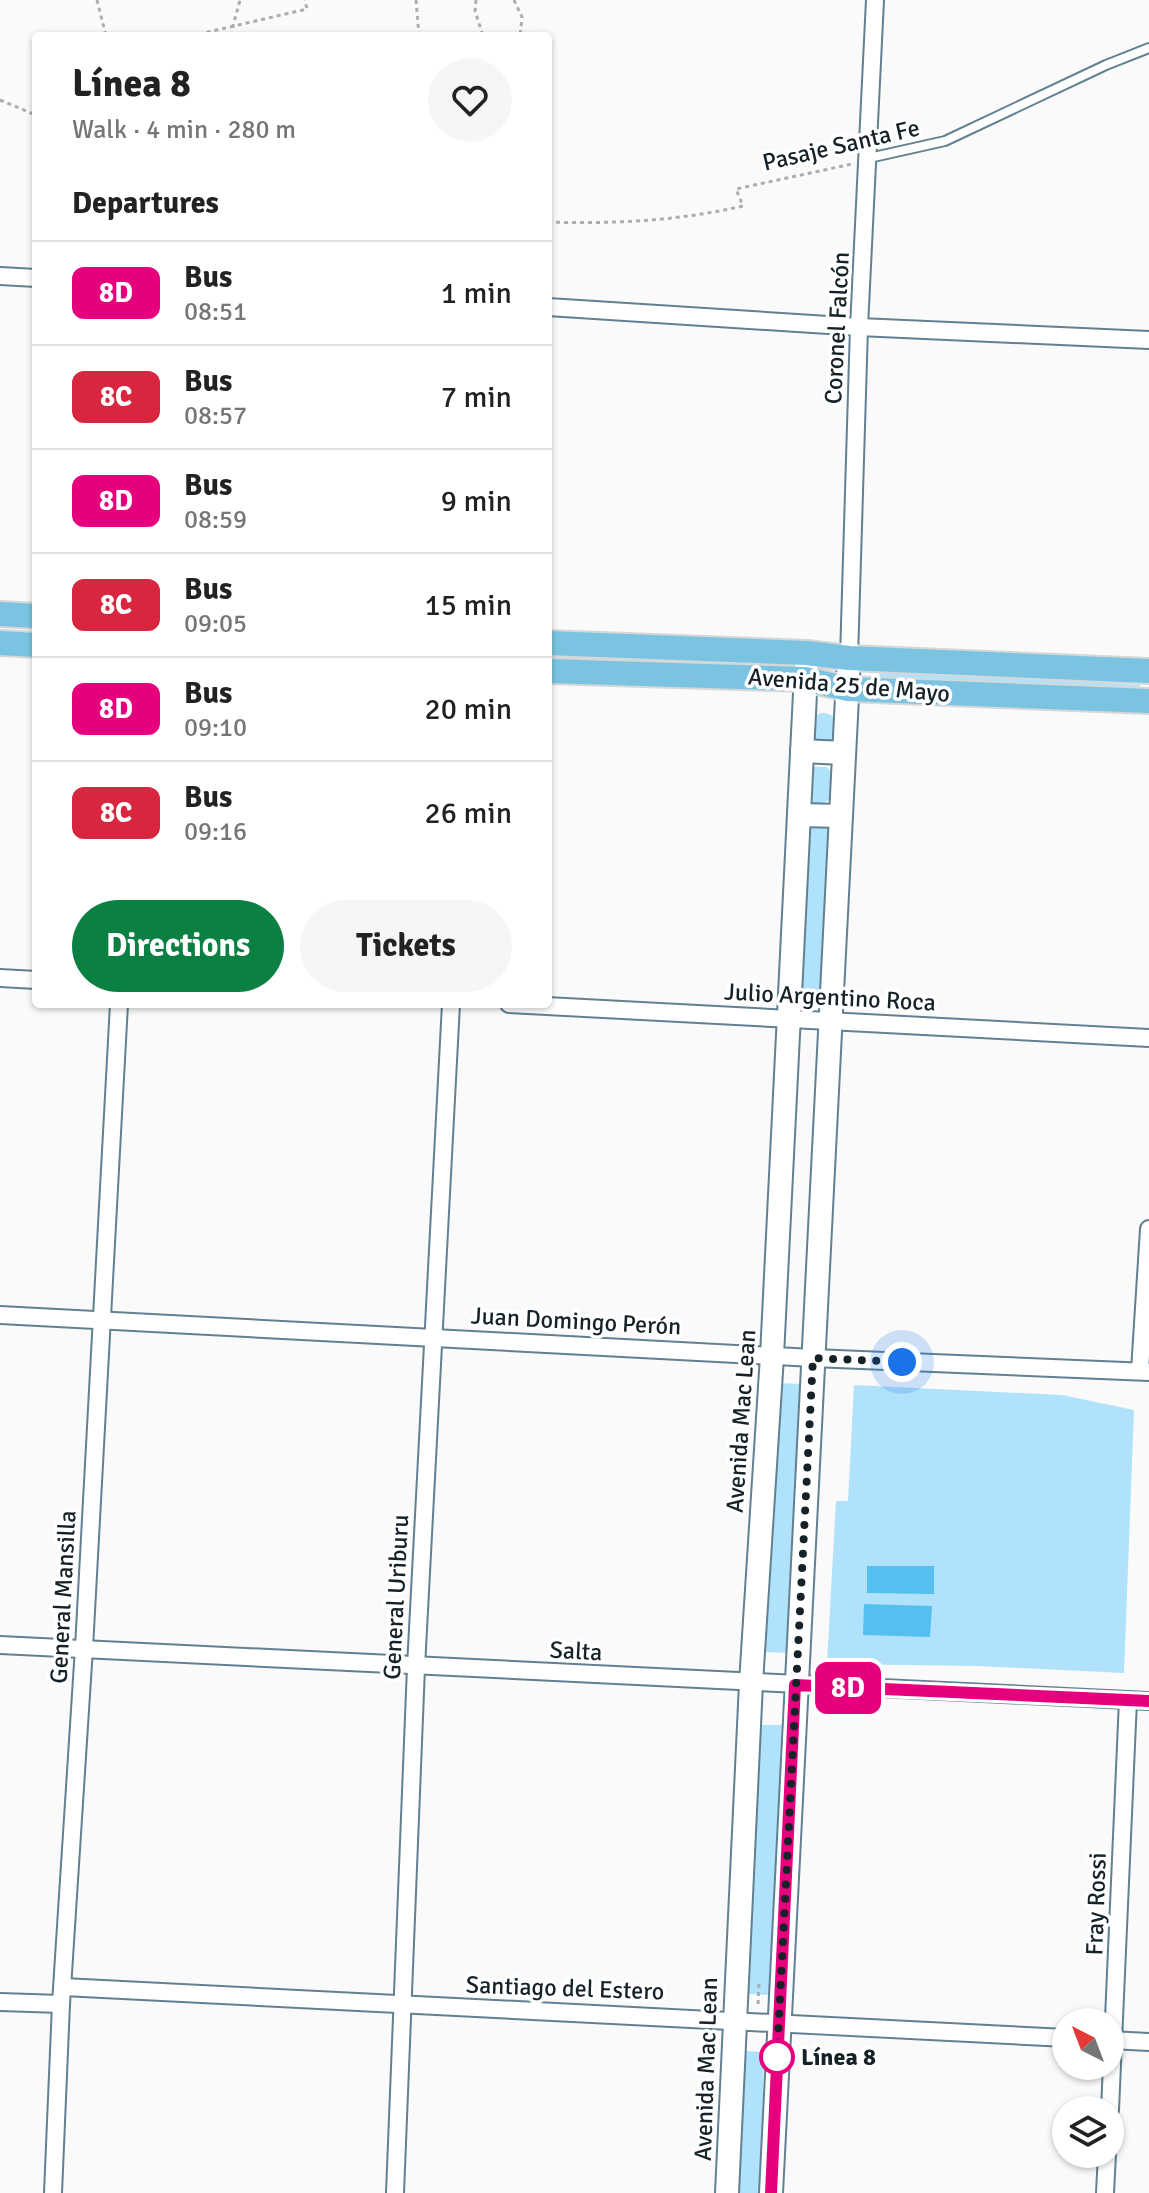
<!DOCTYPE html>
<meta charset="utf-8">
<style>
body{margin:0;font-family:Signika,sans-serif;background:#f6f6f6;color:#222;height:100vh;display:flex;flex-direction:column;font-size:30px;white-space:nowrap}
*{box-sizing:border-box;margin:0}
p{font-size:26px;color:#767676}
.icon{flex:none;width:44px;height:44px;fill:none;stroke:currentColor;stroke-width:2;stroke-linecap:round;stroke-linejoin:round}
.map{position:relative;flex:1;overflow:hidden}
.details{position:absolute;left:32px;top:32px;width:520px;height:976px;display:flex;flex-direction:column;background:#fff;border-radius:8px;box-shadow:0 2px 6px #0004}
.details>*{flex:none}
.badge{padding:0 16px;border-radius:12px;font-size:28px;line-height:52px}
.needle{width:52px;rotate:318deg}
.fabs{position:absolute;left:1052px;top:2008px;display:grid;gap:16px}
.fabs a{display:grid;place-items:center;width:72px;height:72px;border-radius:50%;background:#fff;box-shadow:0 2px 6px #0004;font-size:40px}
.you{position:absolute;width:40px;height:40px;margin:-20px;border:6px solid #fff;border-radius:50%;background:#1a73e8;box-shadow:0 0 0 12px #1a73e833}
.map>.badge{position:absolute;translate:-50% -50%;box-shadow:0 0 0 4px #fff}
h2{padding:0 40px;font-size:30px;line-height:72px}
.round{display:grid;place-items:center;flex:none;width:84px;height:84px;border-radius:42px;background:#f6f6f6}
.overview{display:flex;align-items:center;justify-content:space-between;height:136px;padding:0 40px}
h1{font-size:38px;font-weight:700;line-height:60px}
.action{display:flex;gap:16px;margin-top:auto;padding:16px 40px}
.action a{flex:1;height:92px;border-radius:48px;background:#0b8043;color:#fff;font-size:32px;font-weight:700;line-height:92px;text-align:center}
.action a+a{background:#f6f6f6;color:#222}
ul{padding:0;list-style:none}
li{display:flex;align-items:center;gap:24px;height:104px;padding:0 40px;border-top:2px solid #e0e0e0}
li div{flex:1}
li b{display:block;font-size:30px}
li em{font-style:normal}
li .badge{min-width:88px;font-weight:700;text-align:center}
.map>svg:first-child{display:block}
</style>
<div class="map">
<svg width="1149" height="2193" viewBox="0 0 1149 2193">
<rect width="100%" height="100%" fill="#fafafa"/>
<!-- green -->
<g fill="#b1e2fc">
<polygon points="548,656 768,663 768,670 548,662"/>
<polygon points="879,671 1140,685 1141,689 880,677"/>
<circle cx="823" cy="729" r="16"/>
<polygon points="815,767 826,767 833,773 831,798 823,804 811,803 805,795 807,776"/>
<polygon points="810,825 824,825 830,833 823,985 817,992 802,990 798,984 805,832"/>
<polygon points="777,1383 801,1384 789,1653 765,1652"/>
<polygon points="854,1385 1062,1395 1134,1410 1124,1673 977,1666 827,1664 836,1501 848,1501"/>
<polygon points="759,1725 782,1725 770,1995 747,1994"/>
<polygon points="745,2051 764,2052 760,2193 739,2193"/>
</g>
<!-- water -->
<g fill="#55bfef">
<polygon points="867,1566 934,1566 934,1594 867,1593"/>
<polygon points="864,1604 932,1606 930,1637 863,1635"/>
</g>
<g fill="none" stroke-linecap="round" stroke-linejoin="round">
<!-- lane casing -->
<g stroke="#618090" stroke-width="12">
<polyline id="lane" points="869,158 945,141 1106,65 1149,48"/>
</g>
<!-- street casing -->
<g stroke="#618090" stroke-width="20">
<g id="street">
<polyline points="0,276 36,278"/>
<polyline points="548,307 859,327 1149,340"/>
<polyline points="849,658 859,327 875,0"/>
<polyline points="0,978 36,980"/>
<polyline points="509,1004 1149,1038"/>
<polyline points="0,1315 813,1358 1149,1372"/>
<polyline points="1140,1371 1149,1229"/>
<polyline points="0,1645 1149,1701"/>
<polyline points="63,1987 1066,2038"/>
<polyline points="0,2002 61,2004"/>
<polyline points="1110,2040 1149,2042"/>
<polyline points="1110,2110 1128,1700"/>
<polyline points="53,2193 61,2004 84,1648 119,1004"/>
<polyline points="395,2193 416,1667 451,1004"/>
<polyline points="1105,2193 1107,2154"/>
</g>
</g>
<!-- secondary casing -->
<g stroke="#618090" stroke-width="26">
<g id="secondary">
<polyline points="802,751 844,753"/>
<polyline points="799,815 841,816"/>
<polyline points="727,2193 751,1683 772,1356 807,653"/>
<polyline points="771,2193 849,658"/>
</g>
</g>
<!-- primary casing -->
<g stroke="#d5d7d8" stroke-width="28">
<g id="primary">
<polyline points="0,614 36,616"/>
<polyline points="0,643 36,645"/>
<polyline points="548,643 807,653 849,658 1149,671"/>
<polyline points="548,671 805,679 848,689 1149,701"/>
</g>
</g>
<!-- path -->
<g stroke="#a9aeb0" stroke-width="3" stroke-dasharray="4 4" stroke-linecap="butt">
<polyline points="97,0 106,36"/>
<polyline points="416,0 419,36"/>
<polyline points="476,0 475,11 483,36"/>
<polyline points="514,0 522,17 520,36"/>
<polyline points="191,36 307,9 305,0"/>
<polyline points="233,36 233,26 240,0"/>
<polyline points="0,100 36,115"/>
<path d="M548,222C614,224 678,221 743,206L736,189L852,164"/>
<polyline points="758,2004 759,1984"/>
</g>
<!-- lane -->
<use href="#lane" stroke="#fff" stroke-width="8"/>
<!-- street -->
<use href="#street" stroke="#fff" stroke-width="16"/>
<!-- secondary -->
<use href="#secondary" stroke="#fff" stroke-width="22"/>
<!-- primary -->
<use href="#primary" stroke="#7bc4e1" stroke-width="24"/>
</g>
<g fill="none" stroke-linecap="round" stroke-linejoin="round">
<!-- line casing -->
<g stroke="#fff" stroke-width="18">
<polyline id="line" points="771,2193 795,1685 1149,1701"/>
</g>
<!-- line -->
<use href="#line" stroke="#e6007e" stroke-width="12"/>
<!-- walk -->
<polyline stroke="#152228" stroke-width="8" stroke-dasharray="0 14.4" points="777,2057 813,1358 902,1362"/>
</g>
<!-- markers -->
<circle fill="#fff" stroke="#e6007e" stroke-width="4" cx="777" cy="2057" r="16"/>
<g text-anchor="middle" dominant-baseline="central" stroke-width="7" stroke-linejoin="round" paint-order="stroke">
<!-- street labels -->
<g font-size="24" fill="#152228" stroke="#fff">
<text transform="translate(841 145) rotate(-13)">Pasaje Santa Fe</text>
<text transform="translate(837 328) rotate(-87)">Coronel Falcón</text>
<text transform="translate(849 685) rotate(5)">Avenida 25 de Mayo</text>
<text transform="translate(830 997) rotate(3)">Julio Argentino Roca</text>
<text transform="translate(576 1321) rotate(3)">Juan Domingo Perón</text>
<text transform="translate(741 1421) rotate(-86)">Avenida Mac Lean</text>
<text transform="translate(63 1597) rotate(-87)">General Mansilla</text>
<text transform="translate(396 1597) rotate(-87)">General Uriburu</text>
<text transform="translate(576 1651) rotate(3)">Salta</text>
<text transform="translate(1096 1904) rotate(-88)">Fray Rossi</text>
<text transform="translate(565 1988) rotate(2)">Santiago del Estero</text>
<text transform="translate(706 2069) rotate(-88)">Avenida Mac Lean</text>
</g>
<!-- stop labels -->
<g font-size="24" font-weight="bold" fill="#152228" stroke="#fff" text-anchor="start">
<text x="801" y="2057">Línea 8</text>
</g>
</g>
</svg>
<div class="fabs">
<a><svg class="needle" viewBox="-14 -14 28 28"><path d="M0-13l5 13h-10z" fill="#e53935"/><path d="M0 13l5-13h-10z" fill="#767676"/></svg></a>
<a><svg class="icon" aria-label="layers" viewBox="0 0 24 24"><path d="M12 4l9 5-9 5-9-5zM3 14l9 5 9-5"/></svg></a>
</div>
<div class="you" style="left:902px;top:1362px"></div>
<b class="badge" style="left:848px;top:1688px;background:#e6007e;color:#fff">8D</b>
<section class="details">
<div class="overview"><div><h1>Línea 8</h1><p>Walk · 4 min · 280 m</p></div><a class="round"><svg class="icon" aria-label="heart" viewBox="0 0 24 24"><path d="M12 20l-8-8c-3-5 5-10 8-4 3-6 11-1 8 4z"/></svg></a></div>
<h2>Departures</h2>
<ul>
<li><span class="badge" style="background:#e6007e;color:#fff">8D</span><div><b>Bus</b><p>08:51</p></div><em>1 min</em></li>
<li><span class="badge" style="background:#d7263d;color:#fff">8C</span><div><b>Bus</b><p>08:57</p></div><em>7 min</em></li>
<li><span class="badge" style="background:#e6007e;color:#fff">8D</span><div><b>Bus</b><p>08:59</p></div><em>9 min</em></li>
<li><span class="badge" style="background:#d7263d;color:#fff">8C</span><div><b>Bus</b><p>09:05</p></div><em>15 min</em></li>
<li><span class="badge" style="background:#e6007e;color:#fff">8D</span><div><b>Bus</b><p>09:10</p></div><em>20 min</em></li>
<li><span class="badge" style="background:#d7263d;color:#fff">8C</span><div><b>Bus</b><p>09:16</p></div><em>26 min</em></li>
</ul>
<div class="action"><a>Directions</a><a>Tickets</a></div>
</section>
</div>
